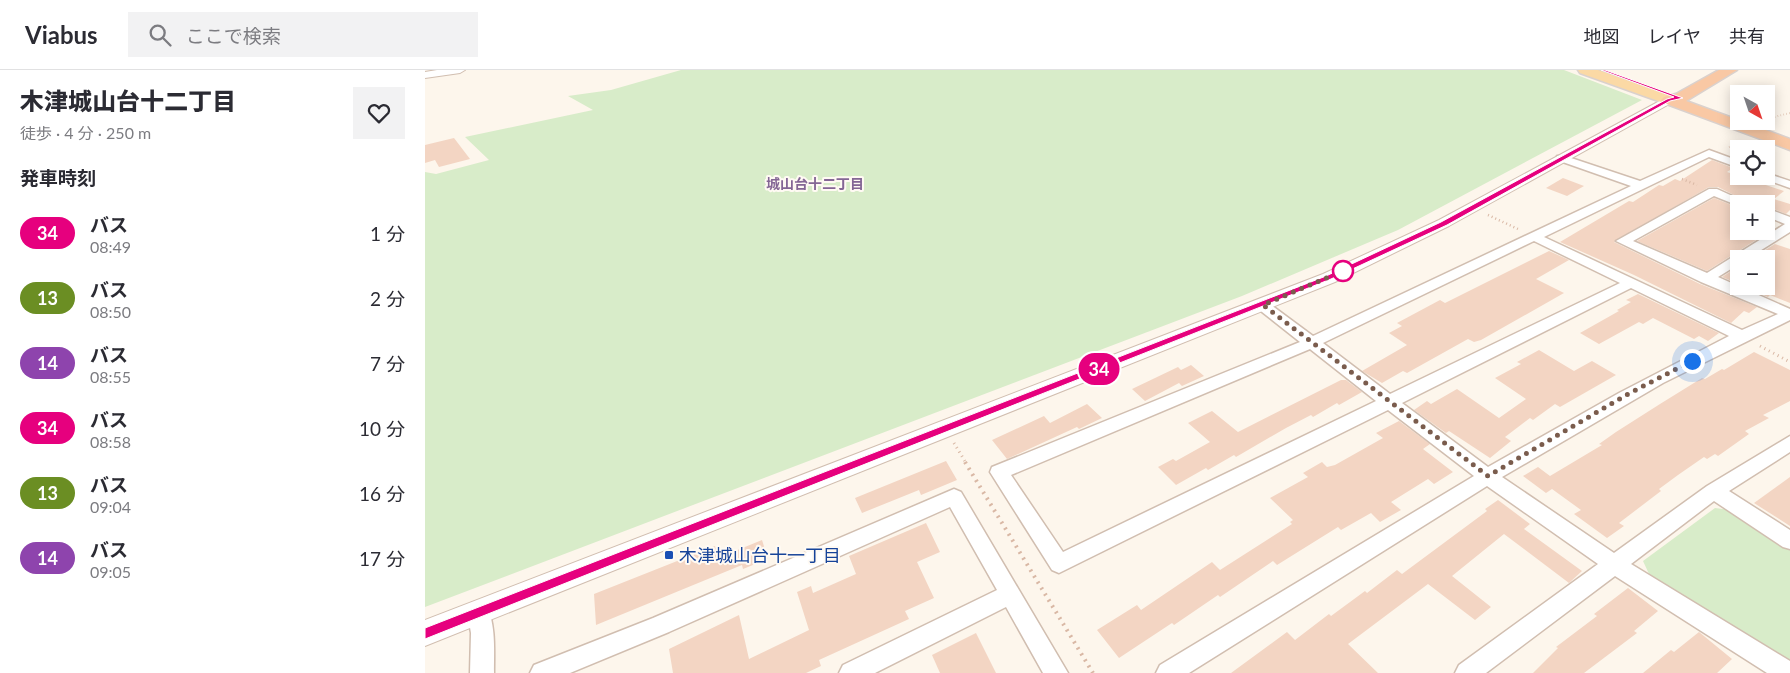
<!DOCTYPE html>
<html lang="ja">
<meta charset="utf-8">
<style>
body{margin:0;font-family:Lato,"Noto Sans JP",sans-serif;background:#f2f2f3;color:#2b2b33;height:100vh;display:flex;flex-direction:column;font-size:19px;white-space:nowrap}
*{box-sizing:border-box;margin:0}
p{font-size:16px;color:#7c7c81}
.icon{flex:none;width:28px;height:28px;fill:none;stroke:currentColor;stroke-width:2;stroke-linecap:round;stroke-linejoin:round}
.map{position:relative;flex:1;overflow:hidden}
.details{display:flex;flex-direction:column;background:#fff;width:425px}
.details>*{flex:none}
.badge{padding:0 10px;border-radius:16px;font-size:18px;line-height:32px}
.needle{width:32px;rotate:140deg}
.tools{position:absolute;left:1305px;top:15px;display:grid;gap:10px}
.tools a{display:grid;place-items:center;width:45px;height:45px;border-radius:0px;background:#fff;box-shadow:0 2px 12px #0003;font-size:25px}
.you{position:absolute;width:25px;height:25px;margin:-12px;border:4px solid #fff;border-radius:50%;background:#1a73e8;box-shadow:0 0 0 8px #1a73e833}
.map>.badge{position:absolute;translate:-50% -50%;box-shadow:0 0 0 2px #fff}
h2{padding:0 20px;font-size:19px;line-height:45px}
.round{display:grid;place-items:center;flex:none;width:52px;height:52px;border-radius:0px;background:#f2f2f3}
.headline{display:flex;align-items:center;justify-content:space-between;height:85px;padding:0 20px}
h1{font-size:24px;font-weight:800;line-height:38px}
ul{padding:0;list-style:none}
li{display:flex;align-items:center;gap:15px;height:65px;padding:0 20px}
li div{flex:1}
li b{display:block;font-size:19px}
li em{font-style:normal}
li .badge{min-width:55px;font-weight:700;text-align:center}
header{display:flex;align-items:center;gap:30px;box-sizing:border-box;height:70px;padding:0 25px;background:#fff;border-bottom:1px solid #e1e1e2}
header strong{font-size:24px}
nav{display:flex;gap:28px;margin-inline-start:auto;font-size:18px}
.search{width:350px;height:45px;background:#f2f2f3;display:flex;align-items:center;gap:12px;box-sizing:border-box;padding:0 18px;border-radius:0px;color:#7c7c81;font-size:19px}
main{display:flex;flex:1;min-height:0}
.map>svg:first-child{display:block}
</style>
<header>
<strong>Viabus</strong>
<div class="search"><svg class="icon" aria-label="search" viewBox="0 0 24 24"><circle cx="10" cy="10" r="6"/><path d="M15 15l6 6"/></svg>ここで検索</div>
<nav><a>地図</a><a>レイヤ</a><a>共有</a></nav>
</header>
<main>
<section class="details">
<div class="headline"><div><h1>木津城山台十二丁目</h1><p>徒歩 · 4 分 · 250 m</p></div><a class="round"><svg class="icon" aria-label="heart" viewBox="0 0 24 24"><path d="M12 20l-8-8c-3-5 5-10 8-4 3-6 11-1 8 4z"/></svg></a></div>
<h2>発車時刻</h2>
<ul>
<li><span class="badge" style="background:#e6007e;color:#fff">34</span><div><b>バス</b><p>08:49</p></div><em>1 分</em></li>
<li><span class="badge" style="background:#6b8e23;color:#fff">13</span><div><b>バス</b><p>08:50</p></div><em>2 分</em></li>
<li><span class="badge" style="background:#8e44ad;color:#fff">14</span><div><b>バス</b><p>08:55</p></div><em>7 分</em></li>
<li><span class="badge" style="background:#e6007e;color:#fff">34</span><div><b>バス</b><p>08:58</p></div><em>10 分</em></li>
<li><span class="badge" style="background:#6b8e23;color:#fff">13</span><div><b>バス</b><p>09:04</p></div><em>16 分</em></li>
<li><span class="badge" style="background:#8e44ad;color:#fff">14</span><div><b>バス</b><p>09:05</p></div><em>17 分</em></li>
</ul>
</section>
<div class="map">
<svg width="1365" height="603" viewBox="0 0 1365 603">
<rect width="100%" height="100%" fill="#fdf6ec"/>
<!-- green -->
<g fill="#d8ecc9">
<polygon points="256,0 1139,0 1217,30 973,160 817,226 0,537 0,102 11,104 64,90 40,67 168,40 143,26 186,20"/>
<polygon points="1290,438 1306,440 1365,478 1365,590 1224,504 1218,491"/>
</g>
<!-- building -->
<g fill="#f3d5c3">
<polygon points="29,68 45,89 14,97 10,90 0,93 0,75"/>
<polygon points="1287,90 1308,98 1302,102 1359,121 1349,129 1365,134 1365,140 1361,144 1341,136 1341,134 1327,134 1293,117 1284,117 1189,172 1275,214 1332,237 1324,243 1319,241 1306,253 1209,205 1135,172 1204,131 1208,132 1234,115 1238,116 1250,109 1255,111"/>
<polygon points="1138,108 1159,116 1142,126 1121,118"/>
<polygon points="1289,128 1314,138 1314,161 1339,161 1332,167 1334,168 1282,201 1212,171"/>
<polygon points="1350,174 1365,179 1365,233 1345,225 1343,227 1318,216 1341,216 1341,189 1326,189"/>
<polygon points="1124,181 1144,190 1111,209 1139,223 1056,270 1049,272 1043,269 982,303 978,301 957,313 937,301 982,275 964,263 977,256 972,253 1015,230 1020,233"/>
<polygon points="1314,196 1314,214 1297,207"/>
<polygon points="1213,224 1294,263 1283,271 1274,266 1269,269 1228,248 1218,254 1214,252 1174,274 1155,263 1194,241 1192,240 1206,232 1201,230"/>
<polygon points="1114,280 1149,301 1167,291 1191,305 1135,337 1130,334 1108,350 1105,348 1080,367 1086,371 1065,388 1024,361 1021,363 989,340 1002,331 1006,334 1032,319 1074,348 1101,329 1070,308 1096,294 1092,292"/>
<polygon points="1329,282 1365,300 1365,331 1338,345 1344,348 1320,361 1324,364 1293,386 1290,384 1282,389 1279,387 1253,405 1234,419 1236,421 1194,453 1199,456 1182,468 1149,444 1156,440 1127,419 1121,423 1098,406 1113,397 1125,406 1177,375 1174,374 1191,362 1235,334 1277,308 1280,309 1297,299 1299,300"/>
<polygon points="766,295 779,306 757,316 754,313 720,331 707,319 753,297 756,300"/>
<polygon points="916,310 921,310 937,322 914,335 912,333 888,347 886,345 861,358 811,387 809,385 783,400 781,398 751,415 733,397 748,389 751,391 785,372 763,353 787,341 813,362"/>
<polygon points="662,334 677,348 654,359 652,357 582,389 567,370 619,346 625,353"/>
<polygon points="974,351 1005,374 998,379 1028,402 1009,414 1003,409 966,432 976,440 955,452 946,443 916,460 913,457 852,495 848,491 795,527 793,525 749,555 747,553 694,588 672,560 712,535 716,540 787,492 795,500 867,454 865,452 868,450 845,428 883,407 878,403 897,392 902,397 910,395 958,368 951,363"/>
<polygon points="521,391 532,410 496,425 494,420 437,443 430,428"/>
<polygon points="1365,407 1365,456 1329,433"/>
<polygon points="1073,430 1105,454 1099,459 1157,501 1144,513 1079,464 1027,506 1066,537 1050,550 1003,514 923,574 953,603 806,603 862,562 870,570 904,544 906,546 940,521 942,523 972,500 977,504 1062,441 1060,439"/>
<polygon points="501,453 515,482 492,492 509,528 480,541 484,549 394,590 396,596 381,603 248,603 244,579 314,545 324,589 384,560 372,522 386,516 388,523 431,504 424,486"/>
<polygon points="337,470 343,489 318,499 317,495 171,555 169,524 290,476 293,488"/>
<polygon points="1203,518 1233,541 1209,561 1212,563 1159,603 1108,603 1133,578 1131,577 1172,546 1169,544"/>
<polygon points="1274,562 1307,589 1292,603 1218,603 1246,580 1249,582"/>
<polygon points="551,563 571,603 515,603 507,585"/>
</g>
<g fill="none" stroke-linecap="round" stroke-linejoin="round">
<!-- minor casing -->
<g stroke="#d1beb0" stroke-width="3">
<g id="minor">
<path d="M1284,80L1314,91V98L1284,87L1119,167L1317,260L1353,244L1276,212L1191,171L1284,119H1292L1325,134H1314V136L1289,126L1208,171L1282,203L1360,154L1341,146V138L1365,147V162L1322,189H1314V194L1293,207L1365,239V250L1238,313L1077,407L1189,483L1282,416L1365,366V382L1304,421L1365,460V479L1358,477L1289,431L1206,494L1365,591V603H1342L1190,506L1061,603H1030L1034,595L1173,494L1062,416L764,603H731L735,595L1049,406L963,340L634,503L627,500L565,402L567,397L875,272L832,238L830,235L832,232H842L888,266L1206,116L1132,90V86H1140L1215,111ZM1109,171L1195,213L965,324L898,273ZM1206,218L1304,266L1194,323L1063,397L977,333ZM885,279L951,331L638,482L586,405Z"/>
<polygon points="1341,103 1365,111 1365,118 1337,108 1335,106 1341,106"/>
<polygon points="529,419 536,422 643,603 618,603 581,537 450,603 414,603 418,595 572,520 525,437 244,562 145,603 105,603 109,595 228,548"/>
<path d="M53,531L61,534C71,555 69,580 69,603H45L46,563L42,541L45,534Z"/>
</g>
</g>
<!-- tertiary casing -->
<g stroke="#d1beb0" stroke-width="2">
<g id="tertiary">
<polygon points="12,0 40,0 35,3 0,8 0,2"/>
<polygon points="1244,26 1248,28 1248,32 1024,156 910,212 0,576 0,550 898,204 1014,150"/>
</g>
</g>
<!-- primary casing -->
<g stroke="#dad1cd" stroke-width="3">
<polygon id="primary" points="1153,0 1173,0 1249,27 1251,30 1249,33 1239,33 1155,3"/>
</g>
<!-- trunk casing -->
<g stroke="#dad1cd" stroke-width="3">
<polygon id="trunk" points="1294,0 1312,0 1261,31 1365,69 1365,80 1239,33 1236,30 1239,27 1251,24"/>
</g>
<!-- path-far3 -->
<g stroke="#d9b8a5" stroke-width="2" stroke-dasharray="0.5 2.5" stroke-linecap="butt">
<polyline points="1341,49 1365,43"/>
<polyline points="1304,77 1320,73"/>
</g>
<!-- path-far2 -->
<g stroke="#d9b8a5" stroke-width="2.5" stroke-dasharray="1 3" stroke-linecap="butt">
<polyline points="1257,109 1272,115"/>
<polyline points="1063,145 1093,159"/>
</g>
<!-- path-far1 -->
<g stroke="#d9b8a5" stroke-width="3" stroke-dasharray="1 4" stroke-linecap="butt">
<polyline points="1335,276 1365,292"/>
<polyline points="529,373 541,393"/>
</g>
<!-- path -->
<polyline stroke="#d9b8a5" stroke-width="4" stroke-dasharray="2 5" stroke-linecap="butt" points="540,392 668,603"/>
<!-- minor -->
<use href="#minor" fill="#fff" fill-rule="evenodd"/>
<!-- tertiary -->
<use href="#tertiary" fill="#fff" fill-rule="evenodd"/>
<!-- primary -->
<use href="#primary" fill="#fbd9a5" fill-rule="evenodd"/>
<!-- trunk -->
<use href="#trunk" fill="#f9c8a4" fill-rule="evenodd"/>
</g>
<!-- line -->
<polygon fill="#e6007e" stroke="#fff" points="1176,0 1180,0 1258,28 1245,31 1022,155 906,209 5,567 0,569 0,558 901,206 1016,152 1242,29 1249,27"/>
<g fill="none" stroke-linecap="round" stroke-linejoin="round">
<!-- walk -->
<polyline stroke="#7a5c4d" stroke-width="5" stroke-dasharray="0 9" points="918,201 838,235 1063,406 1203,324 1267,291"/>
</g>
<!-- markers -->
<circle fill="#fff" stroke="#e6007e" stroke-width="2.5" cx="918" cy="201" r="10"/>
<rect fill="#1a4fb4" stroke="#fffaf3" stroke-width="2" x="239" y="480" width="10" height="10" rx="2.5"/>
<g text-anchor="middle" dominant-baseline="central" stroke-width="4" stroke-linejoin="round" paint-order="stroke">
<!-- far-neighbourhood labels -->
<g font-size="14" font-weight="bold" fill="#846695" stroke="#fffaf3">
<text x="390" y="113">城山台十二丁目</text>
</g>
<!-- near-transit labels -->
<g font-size="18" fill="#164399" stroke="#fffaf3" text-anchor="start">
<text x="254" y="485">木津城山台十一丁目</text>
</g>
</g>
</svg>
<div class="tools">
<a><svg class="needle" viewBox="-14 -14 28 28"><path d="M0-13l5 13h-10z" fill="#e53935"/><path d="M0 13l5-13h-10z" fill="#7c7c81"/></svg></a>
<a><svg class="icon" aria-label="locate" viewBox="0 0 24 24"><circle cx="12" cy="12" r="6"/><path d="M12 2v4M12 18v4M2 12h4M18 12h4"/></svg></a>
<a>+</a>
<a>−</a>
</div>
<div class="you" style="left:1267px;top:291px"></div>
<b class="badge" style="left:674px;top:299px;background:#e6007e;color:#fff">34</b>
</div>
</main>
